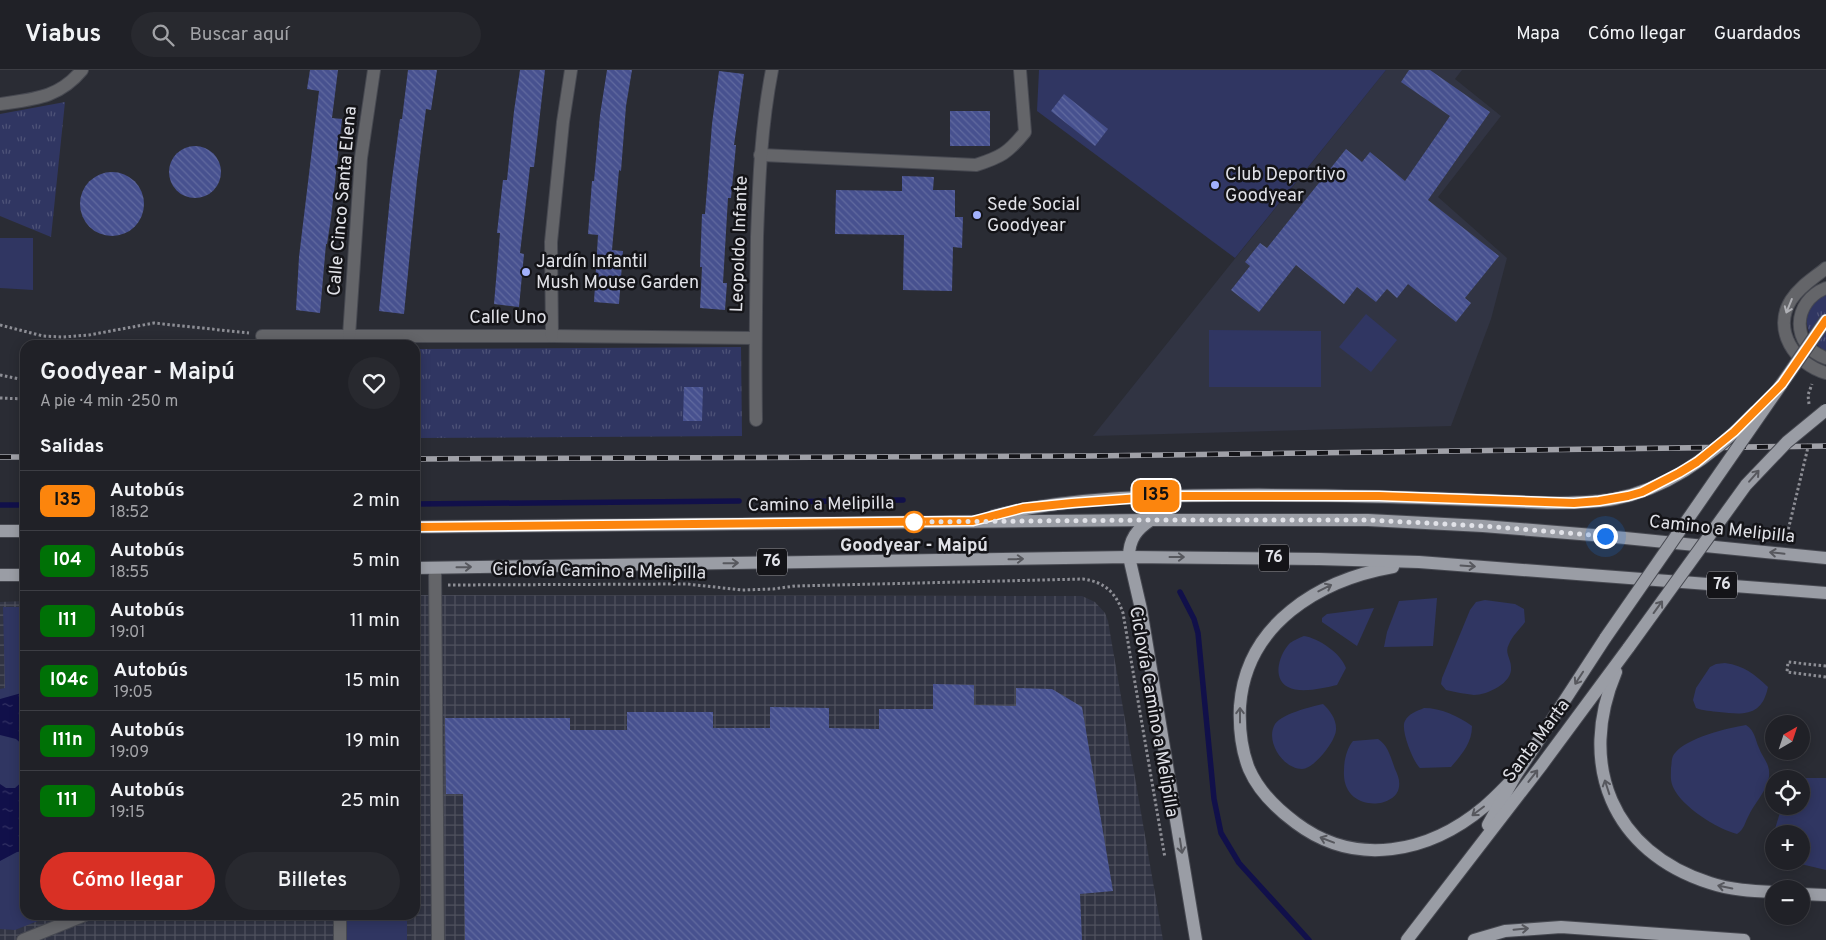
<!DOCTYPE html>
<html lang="es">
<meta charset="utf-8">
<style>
body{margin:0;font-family:Overpass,sans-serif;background:#28292f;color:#f1f3f6;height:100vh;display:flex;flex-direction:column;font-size:19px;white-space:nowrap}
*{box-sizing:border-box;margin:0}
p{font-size:16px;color:#a2a3a7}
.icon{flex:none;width:28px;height:28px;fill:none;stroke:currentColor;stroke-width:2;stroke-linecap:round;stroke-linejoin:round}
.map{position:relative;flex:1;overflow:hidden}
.sheet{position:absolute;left:20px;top:270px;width:400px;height:580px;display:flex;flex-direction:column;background:#202127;border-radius:15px;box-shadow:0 2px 12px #0003,0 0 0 1px #3d3e44}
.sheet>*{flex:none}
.badge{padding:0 10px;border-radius:8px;font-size:18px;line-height:32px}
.needle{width:32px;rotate:39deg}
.buttons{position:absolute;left:1765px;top:645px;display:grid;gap:10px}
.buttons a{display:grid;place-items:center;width:45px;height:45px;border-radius:50%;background:#202127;box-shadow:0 2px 12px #0003,0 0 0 1px #3d3e44;font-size:25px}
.you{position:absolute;width:25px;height:25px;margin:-12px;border:4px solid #fff;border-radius:50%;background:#1a73e8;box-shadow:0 0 0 8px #1a73e833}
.map>.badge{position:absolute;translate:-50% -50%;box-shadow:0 0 0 2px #fff}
h2{padding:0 20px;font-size:19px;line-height:45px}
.round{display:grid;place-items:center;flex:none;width:52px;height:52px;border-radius:26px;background:#28292f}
.head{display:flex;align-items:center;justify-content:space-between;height:85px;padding:0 20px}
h1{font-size:24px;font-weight:600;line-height:38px}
.primary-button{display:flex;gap:10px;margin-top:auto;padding:10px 20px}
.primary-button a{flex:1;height:58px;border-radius:30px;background:#d93025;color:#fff;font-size:20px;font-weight:600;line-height:58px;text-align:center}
.primary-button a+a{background:#28292f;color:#f1f3f6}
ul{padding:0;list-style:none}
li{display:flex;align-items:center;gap:15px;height:60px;padding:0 20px;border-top:1px solid #3d3e44}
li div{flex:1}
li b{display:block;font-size:19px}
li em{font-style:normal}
li .badge{min-width:55px;font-weight:700;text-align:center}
header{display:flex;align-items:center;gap:30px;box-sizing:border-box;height:70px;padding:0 25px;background:#202127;border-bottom:1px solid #3d3e44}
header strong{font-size:24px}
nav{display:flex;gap:28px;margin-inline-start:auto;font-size:18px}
.search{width:350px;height:45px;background:#28292f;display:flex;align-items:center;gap:12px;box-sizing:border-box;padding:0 18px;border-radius:28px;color:#a2a3a7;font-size:19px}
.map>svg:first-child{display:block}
</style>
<header>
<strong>Viabus</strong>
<div class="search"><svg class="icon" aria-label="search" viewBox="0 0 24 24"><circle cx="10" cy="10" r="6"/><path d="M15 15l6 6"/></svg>Buscar aquí</div>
<nav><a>Mapa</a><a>Cómo llegar</a><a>Guardados</a></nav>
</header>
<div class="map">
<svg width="1826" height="870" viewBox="0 0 1826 870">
<defs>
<pattern id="industrial-grid" width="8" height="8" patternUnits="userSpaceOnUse" patternTransform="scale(1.25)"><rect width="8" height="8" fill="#313443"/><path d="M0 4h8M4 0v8" fill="none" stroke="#4f515e"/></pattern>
<pattern id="park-tufts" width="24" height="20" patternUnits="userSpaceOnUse" patternTransform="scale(1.25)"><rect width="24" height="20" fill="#303662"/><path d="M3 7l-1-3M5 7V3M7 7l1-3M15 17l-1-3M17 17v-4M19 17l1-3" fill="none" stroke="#4e5378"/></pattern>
<pattern id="water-ripples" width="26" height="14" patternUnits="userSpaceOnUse" patternTransform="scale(1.25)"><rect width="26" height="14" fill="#11104a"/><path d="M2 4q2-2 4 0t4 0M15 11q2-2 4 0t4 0" fill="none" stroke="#333264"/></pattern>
<pattern id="building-back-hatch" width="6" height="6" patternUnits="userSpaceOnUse" patternTransform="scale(1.25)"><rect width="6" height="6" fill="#47518f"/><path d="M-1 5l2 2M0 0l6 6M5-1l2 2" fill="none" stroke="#616a9f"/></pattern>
</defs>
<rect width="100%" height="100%" fill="#2a2c34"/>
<!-- built -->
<polygon fill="#313443" points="1386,0 1462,0 1455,9 1501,46 1438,127 1507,188 1491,249 1451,356 1093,366"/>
<!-- industrial -->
<polygon fill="url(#industrial-grid)" points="415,525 1082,526 1095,532 1105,543 1108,551 1163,870 0,870 0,532 25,531 25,845 415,845"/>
<!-- grass -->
<g fill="#303662">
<polygon points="1039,0 1386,0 1235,188 1037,41"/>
<polygon points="0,168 33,168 33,220 0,218"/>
<polygon points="1366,244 1397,270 1371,302 1339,277"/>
<polygon points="1209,260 1321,261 1321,317 1209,317"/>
<polygon points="1437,528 1433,576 1384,577 1387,562 1399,531"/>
<path d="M1485,530L1515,534L1524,539L1525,552C1520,559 1512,566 1509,574C1504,583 1511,588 1511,597C1513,613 1487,625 1474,625C1465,624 1455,622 1446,620L1441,614L1442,608L1470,540L1476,532Z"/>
<polygon points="3,537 25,537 25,845 53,845 15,860 0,859 0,619 5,618"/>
<polygon points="1374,538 1357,576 1322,552 1322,548 1327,544"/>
<path d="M1304,566C1318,568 1341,583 1346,598L1337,615C1324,618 1300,624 1288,617C1271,608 1280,583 1290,573C1294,570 1299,568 1304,566Z"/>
<path d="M1725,593C1745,596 1754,604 1768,617C1762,646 1745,645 1719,642C1712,641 1703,641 1696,638L1693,630L1696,618L1710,597L1716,594Z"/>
<path d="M1323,634C1332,642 1340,655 1334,667C1330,677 1313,699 1302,699C1284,699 1266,673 1274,656C1279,644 1311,637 1323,634Z"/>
<path d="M1424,638C1441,638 1458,646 1472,656C1472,673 1462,684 1451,697L1420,698C1413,692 1400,659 1405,651C1408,644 1417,641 1424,638Z"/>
<path d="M1746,655C1755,661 1755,669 1759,678C1761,684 1766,690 1768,696C1774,714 1756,730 1749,745C1745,752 1744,760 1737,764C1717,759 1681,736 1673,717C1670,710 1671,705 1671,698C1672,693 1671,687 1675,683C1687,668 1727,658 1746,655Z"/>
<path d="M1378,669C1388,675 1391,688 1395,699C1398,705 1400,711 1399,717C1396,740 1341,743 1344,700C1344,690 1347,678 1353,671Z"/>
<polygon points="1790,708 1826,708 1826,800 1788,791 1801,791 1801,764 1774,764 1774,787 1767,785 1782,736 1801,736 1801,709"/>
<polygon points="346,845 407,845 407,870 347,870"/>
</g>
<!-- park -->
<g fill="url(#park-tufts)">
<polygon points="65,32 51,167 0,146 0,44"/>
<path d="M1826,224V281C1808,272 1799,246 1816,231C1819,228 1823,226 1826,224Z"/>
<polygon points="741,277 742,366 415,368 415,279"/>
</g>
<!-- water -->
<g fill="url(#water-ripples)">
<polygon points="25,622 25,677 16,669 0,665 0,629"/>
<polygon points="25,709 25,781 17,782 0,791 0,714 6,718 15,718"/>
</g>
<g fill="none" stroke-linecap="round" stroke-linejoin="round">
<!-- stream -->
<g stroke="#11104a" stroke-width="5.5">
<polyline points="777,432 903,430"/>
<polyline points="415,434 739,431"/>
<polyline points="0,435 25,435"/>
<polyline points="1180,522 1194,549 1198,563 1214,729 1221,763 1239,793 1309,870"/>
</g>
</g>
<!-- building -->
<g fill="url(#building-back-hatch)">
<polygon points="310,0 338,0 332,48 342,49 331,148 327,174 326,174 320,243 296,240 299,187 319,21 307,19"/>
<polygon points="408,0 437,0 431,40 426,39 417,110 404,244 379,241 391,117 400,49 402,49"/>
<polygon points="520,0 545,0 534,97 530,97 520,183 524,184 519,237 494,234 500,163 497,163 500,136 503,110 507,110 514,41"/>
<polygon points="607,0 632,0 626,36 621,101 619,100 612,180 623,181 619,234 594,232 598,165 588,164 592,111 594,111 600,45"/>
<polygon points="1409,0 1430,0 1490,42 1428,130 1499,186 1465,228 1471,233 1456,252 1408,214 1397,228 1387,219 1376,232 1357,217 1344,234 1296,195 1259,242 1231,220 1250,196 1245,192 1260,173 1267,178 1346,79 1362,92 1370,82 1405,111 1450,46 1401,12"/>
<polygon points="719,1 744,4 734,75 736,75 731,128 728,128 723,213 727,213 725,240 700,238 702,197 700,197 702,144 705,144 712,54"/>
<polygon points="1064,24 1108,59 1095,76 1051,41"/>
<rect x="950" y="41" width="40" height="35"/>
<circle cx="195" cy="102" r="26"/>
<circle cx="112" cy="134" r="32"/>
<polygon points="902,106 934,107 933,120 955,120 955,147 963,147 962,178 953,177 952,221 903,220 904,165 835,164 836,120 902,121"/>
<polygon points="684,317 703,317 702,351 683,351"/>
<polygon points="933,614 974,615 974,635 1016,636 1016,618 1052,619 1082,637 1113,821 1080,824 1082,870 465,870 463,724 446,724 445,648 570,648 570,660 627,660 627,642 713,642 713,658 770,658 770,637 829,638 829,658 879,659 879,639 933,639"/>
</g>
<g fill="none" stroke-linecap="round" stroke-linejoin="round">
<!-- minor casing -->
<g stroke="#474951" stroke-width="14">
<g id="minor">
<path d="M0,34C34,29 59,28 82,0"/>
<path d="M760,85L976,95C1001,87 1008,83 1025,62L1020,0"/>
<path d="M1826,198C1814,208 1800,216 1791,230C1772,260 1795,294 1826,303"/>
<path d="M1826,218C1792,231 1790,276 1826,288"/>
<polyline points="262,266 552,266 754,268"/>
<polyline points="349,266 361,88 374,0"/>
<polyline points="552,266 551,172 563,52 571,0"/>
<path d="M756,350C755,289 756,228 757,167C759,110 761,56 772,0"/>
<polyline points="435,498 438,870"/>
<polyline points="340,845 340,870"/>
<polyline points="23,870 85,845"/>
</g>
</g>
<!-- major casing -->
<g stroke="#474951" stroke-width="14">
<g id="major">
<path d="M993,446C1070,427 1151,426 1230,425C1336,424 1442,428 1548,433"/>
<path d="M1151,450C1137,459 1129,469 1129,487L1141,539L1196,870"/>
<polyline points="415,457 1151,450 1368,450 1483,456 1605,466 1826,488"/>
<polyline points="0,461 25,461"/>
<path d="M1393,497C1319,510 1246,554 1240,636C1239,657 1241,679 1249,699C1259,722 1277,739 1296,753C1356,798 1429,783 1484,737C1495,728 1504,718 1514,708"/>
<polyline points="415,498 1129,487 1319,489 1419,492 1826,523"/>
<polyline points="0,505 25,505"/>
<path d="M1616,602C1577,694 1612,782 1710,813C1731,820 1752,821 1774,822"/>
<polyline points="1488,755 1514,708 1606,567"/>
<polyline points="1801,824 1826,825"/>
<polyline points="1407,870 1541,696 1629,577"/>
<polyline points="1474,870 1505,861 1561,857 1744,870"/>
</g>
</g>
<!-- path -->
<g stroke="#8d8e95" stroke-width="3" stroke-dasharray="2.5 2.5" stroke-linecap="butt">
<polyline points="0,255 43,266 63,267 89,265 154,253 249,263"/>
<polyline points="0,305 25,310"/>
<polyline points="0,328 25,329"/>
<polyline points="1809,334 1808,325 1812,314"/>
<polyline points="1786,469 1809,373"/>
<path d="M448,515L687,514L742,520L773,519L795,516L1083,509C1105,512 1116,523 1123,543L1165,788"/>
<polyline points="1826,596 1788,592 1787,602 1826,607"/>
</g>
<!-- minor -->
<use href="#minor" stroke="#646569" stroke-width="12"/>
<!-- major -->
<use href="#major" stroke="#9a9da5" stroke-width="12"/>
<!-- rail casing -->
<g stroke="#a0a1a8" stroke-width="5.5">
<g id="rail">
<polyline points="0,387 25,387"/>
<polyline points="415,389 1090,386 1826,376"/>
</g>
</g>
<!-- rail -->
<use href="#rail" stroke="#141418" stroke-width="4" stroke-dasharray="11" stroke-linecap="butt"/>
<!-- major-bridge casing -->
<g stroke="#474951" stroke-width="14" stroke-linecap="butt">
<g id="major-bridge">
<path d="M1548,433C1570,433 1592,433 1614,429C1669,419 1718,381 1756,341"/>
<polyline points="1606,567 1826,250"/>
<polyline points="1629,577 1746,415 1787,372 1826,340"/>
</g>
</g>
<!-- major-bridge -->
<use href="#major-bridge" stroke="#9a9da5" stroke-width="12"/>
</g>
<!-- one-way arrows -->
<defs><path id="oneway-shaft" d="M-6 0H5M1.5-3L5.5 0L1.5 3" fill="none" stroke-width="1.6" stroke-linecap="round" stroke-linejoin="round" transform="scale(1.25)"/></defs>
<use stroke="#afb0b5" href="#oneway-shaft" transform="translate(1789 236) rotate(112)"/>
<g stroke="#57585e">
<use href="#oneway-shaft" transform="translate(1754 406) rotate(-49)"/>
<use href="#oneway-shaft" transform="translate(1777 483) rotate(-174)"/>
<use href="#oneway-shaft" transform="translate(1177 487)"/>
<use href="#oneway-shaft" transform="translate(1016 489) rotate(-1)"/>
<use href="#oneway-shaft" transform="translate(731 493) rotate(-1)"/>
<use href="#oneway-shaft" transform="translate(1468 496) rotate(4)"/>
<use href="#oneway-shaft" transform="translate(464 497) rotate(-1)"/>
<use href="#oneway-shaft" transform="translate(1325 518) rotate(-27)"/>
<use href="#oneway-shaft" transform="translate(1658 537) rotate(-54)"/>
<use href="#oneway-shaft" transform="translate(1579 608) rotate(123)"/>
<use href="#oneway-shaft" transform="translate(1240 645) rotate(-90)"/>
<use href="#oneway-shaft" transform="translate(1533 706) rotate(-52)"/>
<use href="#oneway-shaft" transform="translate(1607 717) rotate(-108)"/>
<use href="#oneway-shaft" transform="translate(1478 741) rotate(143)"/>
<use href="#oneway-shaft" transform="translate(1327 770) rotate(-159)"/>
<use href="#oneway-shaft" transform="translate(1181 776) rotate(81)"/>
<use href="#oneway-shaft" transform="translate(1725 817) rotate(-168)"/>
<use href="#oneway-shaft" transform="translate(1521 859) rotate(-5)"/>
</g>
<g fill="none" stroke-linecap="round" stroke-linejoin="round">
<!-- line casing -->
<g stroke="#fff" stroke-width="11">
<polyline id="line" points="415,457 973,451 1023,438 1072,433 1166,426 1379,426 1574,433 1599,431 1628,426 1642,422 1679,403 1697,392 1734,362 1782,314 1826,250"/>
</g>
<!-- line -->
<use href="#line" stroke="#fc850d" stroke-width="8"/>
<!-- walk -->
<polyline stroke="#e1e2e8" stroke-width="5" stroke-dasharray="0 9" points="914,452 1151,450 1368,450 1483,456 1605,466"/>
</g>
<!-- markers -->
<g fill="#a3b2fd" stroke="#141418" stroke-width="2">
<circle cx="1215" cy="115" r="5"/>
<circle cx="977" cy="145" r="5"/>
<circle cx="526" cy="202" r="5"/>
</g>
<circle fill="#fff" stroke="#fc850d" stroke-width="2.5" cx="914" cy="452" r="10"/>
<g text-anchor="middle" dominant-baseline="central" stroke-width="5" stroke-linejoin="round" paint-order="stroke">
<!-- shield labels -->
<g fill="#141418" stroke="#a4a4aa" stroke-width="1">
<rect x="1259" y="474.5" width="30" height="27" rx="4"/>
<rect x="757" y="478.5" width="30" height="27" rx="4"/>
<rect x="1707" y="501.5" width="30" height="27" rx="4"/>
</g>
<g font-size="16" font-weight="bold" fill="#e1e2e8">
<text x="1274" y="488">76</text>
<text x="772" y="492">76</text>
<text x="1722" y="515">76</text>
</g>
<!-- poi labels -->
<g font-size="18" fill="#e1e2e8" stroke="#141418" text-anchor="start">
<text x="1225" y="105">Club Deportivo<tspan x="1225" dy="21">Goodyear</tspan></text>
<text x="987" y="135">Sede Social<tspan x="987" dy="21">Goodyear</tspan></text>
<text x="536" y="192">Jardín Infantil<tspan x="536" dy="21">Mush Mouse Garden</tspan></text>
</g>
<!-- street labels -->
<g font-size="18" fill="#e1e2e8" stroke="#141418">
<text transform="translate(343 131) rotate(-85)">Calle Cinco Santa Elena</text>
<text transform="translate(740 174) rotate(-88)">Leopoldo Infante</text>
<text x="508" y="248">Calle Uno</text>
<text transform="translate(821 435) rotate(-1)">Camino a Melipilla</text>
<text transform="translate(1722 460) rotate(6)">Camino a Melipilla</text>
<text transform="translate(599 502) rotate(1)">Ciclovía Camino a Melipilla</text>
<text transform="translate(1153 642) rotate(80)">Ciclovía Camino a Melipilla</text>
<text transform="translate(1537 671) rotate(-53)">Santa Marta</text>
</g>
<!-- stop labels -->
<g font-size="18" font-weight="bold" fill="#e1e2e8" stroke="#141418">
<text x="914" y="476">Goodyear - Maipú</text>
</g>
</g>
</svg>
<div class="buttons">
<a><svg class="needle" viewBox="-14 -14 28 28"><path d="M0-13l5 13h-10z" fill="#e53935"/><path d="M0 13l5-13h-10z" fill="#a2a3a7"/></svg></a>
<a><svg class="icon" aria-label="locate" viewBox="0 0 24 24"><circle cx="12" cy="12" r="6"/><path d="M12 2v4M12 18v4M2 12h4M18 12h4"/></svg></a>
<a>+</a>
<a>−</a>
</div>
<div class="you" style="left:1605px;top:466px"></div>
<b class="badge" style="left:1156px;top:426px;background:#fc850d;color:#111">I35</b>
<section class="sheet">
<div class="head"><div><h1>Goodyear - Maipú</h1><p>A pie · 4 min · 250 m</p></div><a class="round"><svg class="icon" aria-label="heart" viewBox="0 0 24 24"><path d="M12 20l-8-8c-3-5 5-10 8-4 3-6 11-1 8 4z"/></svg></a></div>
<h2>Salidas</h2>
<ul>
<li><span class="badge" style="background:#fc850d;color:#111">I35</span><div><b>Autobús</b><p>18:52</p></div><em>2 min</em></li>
<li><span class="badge" style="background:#007106;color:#fff">I04</span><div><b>Autobús</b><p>18:55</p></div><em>5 min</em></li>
<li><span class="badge" style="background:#007106;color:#fff">I11</span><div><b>Autobús</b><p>19:01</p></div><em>11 min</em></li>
<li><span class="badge" style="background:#007106;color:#fff">I04c</span><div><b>Autobús</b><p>19:05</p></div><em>15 min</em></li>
<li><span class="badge" style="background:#007106;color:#fff">I11n</span><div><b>Autobús</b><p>19:09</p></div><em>19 min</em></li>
<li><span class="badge" style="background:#007106;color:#fff">111</span><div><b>Autobús</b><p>19:15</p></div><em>25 min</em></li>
</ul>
<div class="primary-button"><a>Cómo llegar</a><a>Billetes</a></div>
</section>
</div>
